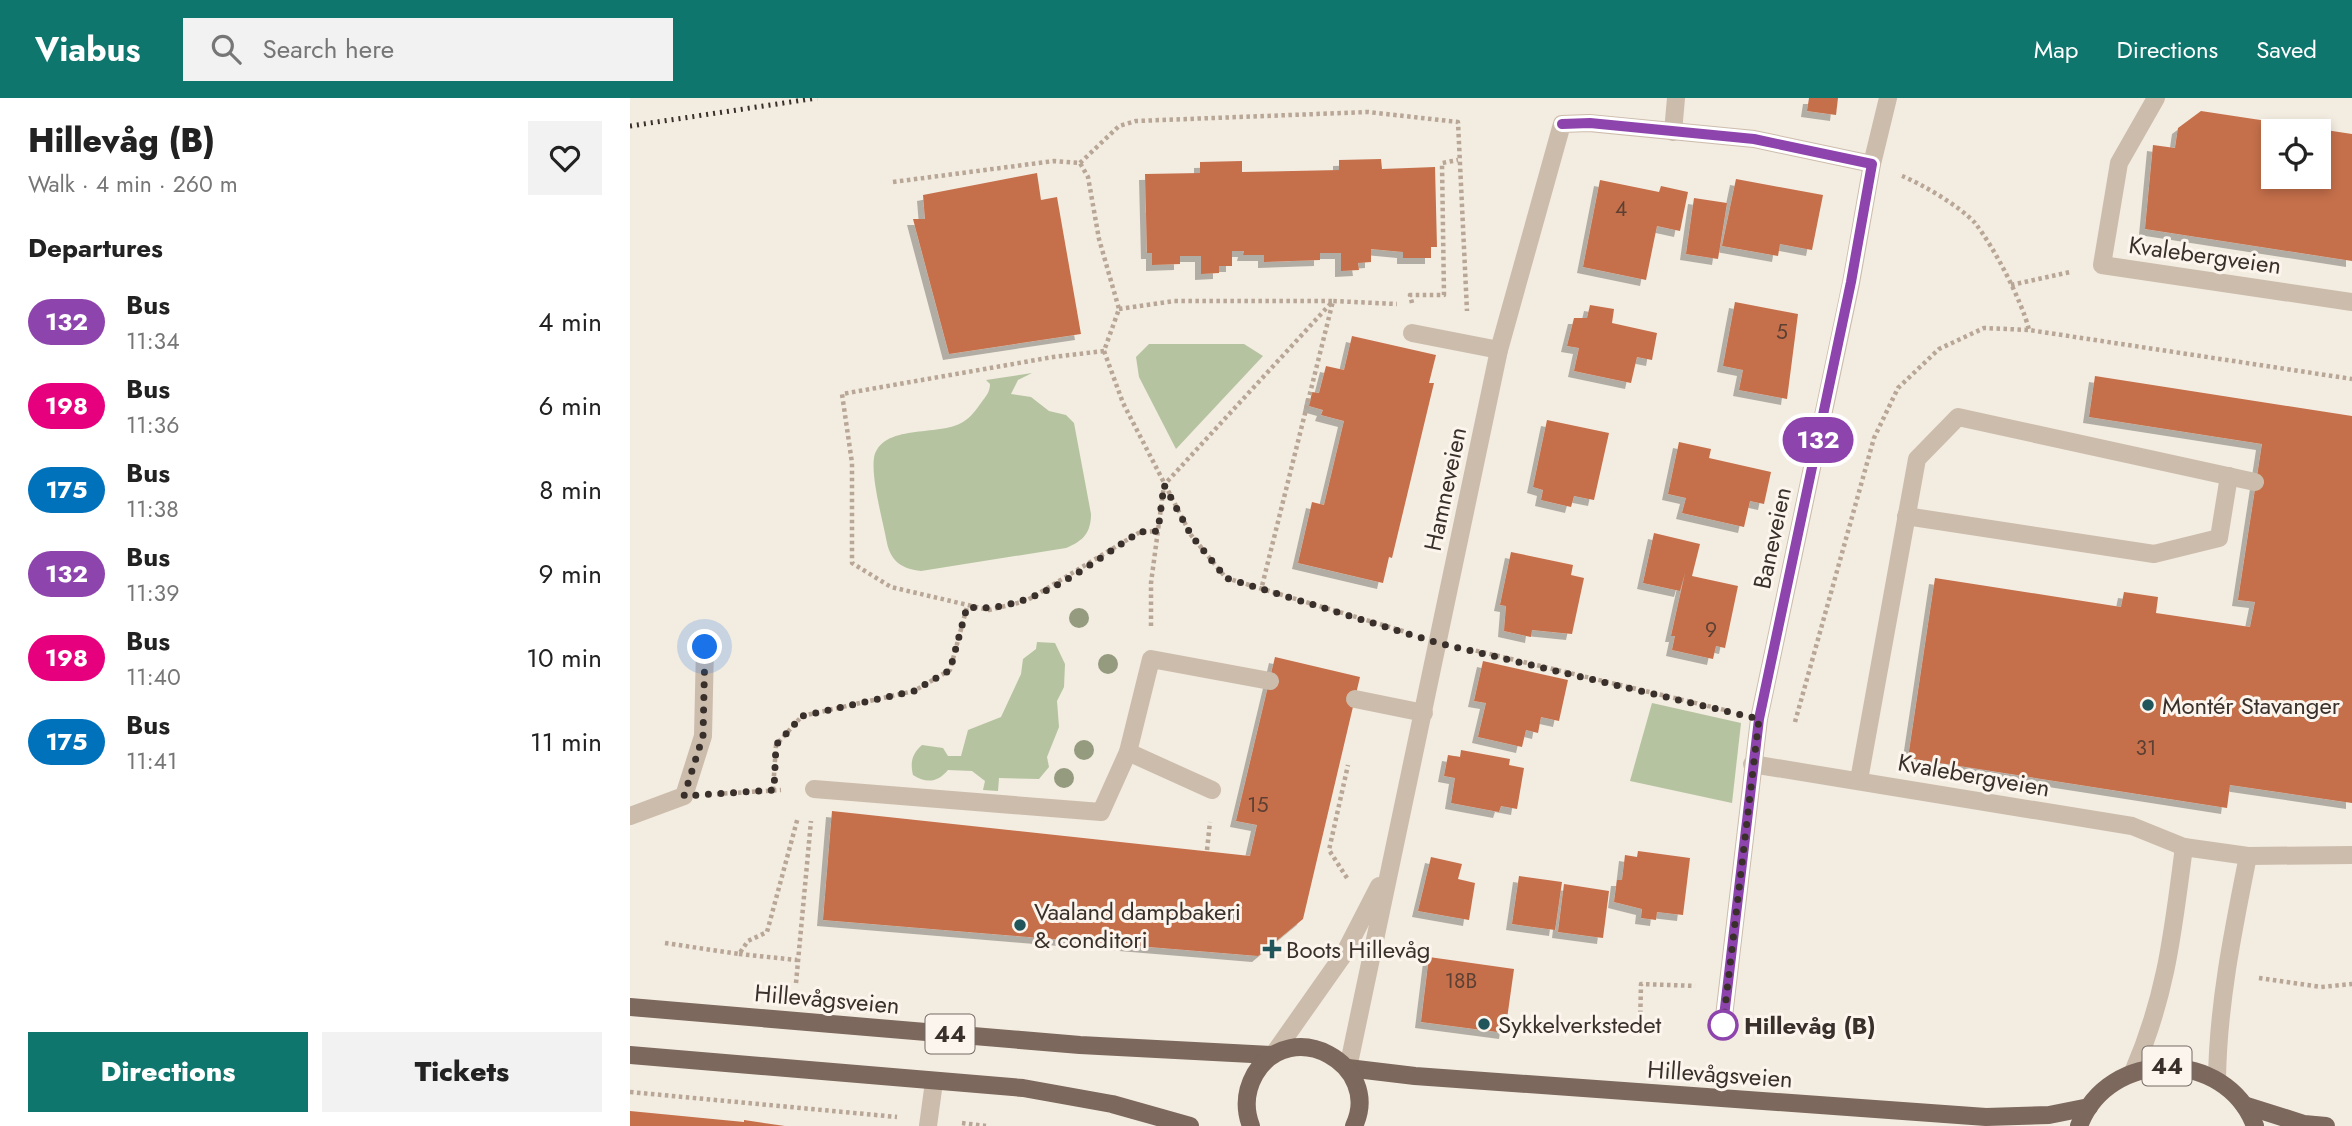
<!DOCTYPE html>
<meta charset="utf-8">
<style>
body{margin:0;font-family:Jost,sans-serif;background:#f2f2f2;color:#222;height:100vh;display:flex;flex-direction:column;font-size:26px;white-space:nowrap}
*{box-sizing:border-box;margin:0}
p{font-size:23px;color:#767676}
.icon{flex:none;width:38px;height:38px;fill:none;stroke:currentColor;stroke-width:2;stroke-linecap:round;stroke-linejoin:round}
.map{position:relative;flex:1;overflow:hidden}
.sheet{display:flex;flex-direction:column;background:#fff;width:630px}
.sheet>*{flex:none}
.badge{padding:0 14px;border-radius:23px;font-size:24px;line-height:46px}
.controls{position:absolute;left:1631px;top:21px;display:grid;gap:14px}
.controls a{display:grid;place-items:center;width:70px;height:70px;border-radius:0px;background:#fff;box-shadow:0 4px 10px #0003;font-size:35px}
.you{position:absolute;width:35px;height:35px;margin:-18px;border:5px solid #fff;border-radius:50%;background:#1a73e8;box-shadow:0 0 0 10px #1a73e833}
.map>.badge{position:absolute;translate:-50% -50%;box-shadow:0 0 0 4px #fff}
h2{padding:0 28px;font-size:26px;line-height:63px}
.round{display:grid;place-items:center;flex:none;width:74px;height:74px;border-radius:0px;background:#f2f2f2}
.head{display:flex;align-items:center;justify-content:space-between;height:119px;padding:0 28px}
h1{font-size:33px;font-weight:800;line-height:52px}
.action{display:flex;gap:14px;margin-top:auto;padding:14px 28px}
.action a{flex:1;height:80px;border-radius:0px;background:#0f766e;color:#fff;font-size:28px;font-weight:800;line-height:80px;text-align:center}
.action a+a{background:#f2f2f2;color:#222}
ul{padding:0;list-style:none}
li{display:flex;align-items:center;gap:21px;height:84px;padding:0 28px}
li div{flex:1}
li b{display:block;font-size:26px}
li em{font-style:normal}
li .badge{min-width:77px;font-weight:700;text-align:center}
header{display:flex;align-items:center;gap:42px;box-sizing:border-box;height:98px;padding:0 35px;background:#0f766e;color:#fff}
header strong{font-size:33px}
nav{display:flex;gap:38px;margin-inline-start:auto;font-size:24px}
.search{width:490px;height:63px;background:#f2f2f2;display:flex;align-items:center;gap:18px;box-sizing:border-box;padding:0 24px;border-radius:0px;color:#767676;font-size:26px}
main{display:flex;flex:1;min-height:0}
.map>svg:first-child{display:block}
</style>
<header>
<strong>Viabus</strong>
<div class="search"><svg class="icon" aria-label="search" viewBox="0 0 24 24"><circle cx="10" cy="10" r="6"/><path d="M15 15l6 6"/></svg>Search here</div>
<nav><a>Map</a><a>Directions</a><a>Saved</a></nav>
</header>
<main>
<section class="sheet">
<div class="head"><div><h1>Hillevåg (B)</h1><p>Walk · 4 min · 260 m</p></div><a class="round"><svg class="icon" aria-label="heart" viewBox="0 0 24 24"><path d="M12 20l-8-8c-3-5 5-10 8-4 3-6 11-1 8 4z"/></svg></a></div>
<h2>Departures</h2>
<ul>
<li><span class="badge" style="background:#8e44ad;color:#fff">132</span><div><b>Bus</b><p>11:34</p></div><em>4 min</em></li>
<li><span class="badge" style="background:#e6007e;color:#fff">198</span><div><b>Bus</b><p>11:36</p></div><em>6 min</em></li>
<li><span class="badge" style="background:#0072bc;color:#fff">175</span><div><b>Bus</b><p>11:38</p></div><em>8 min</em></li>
<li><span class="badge" style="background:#8e44ad;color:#fff">132</span><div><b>Bus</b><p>11:39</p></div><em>9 min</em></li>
<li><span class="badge" style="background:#e6007e;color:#fff">198</span><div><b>Bus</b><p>11:40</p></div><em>10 min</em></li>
<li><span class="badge" style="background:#0072bc;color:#fff">175</span><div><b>Bus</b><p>11:41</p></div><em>11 min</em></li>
</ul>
<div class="action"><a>Directions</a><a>Tickets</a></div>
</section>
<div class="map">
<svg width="1722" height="1028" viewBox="0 0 1722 1028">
<defs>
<filter id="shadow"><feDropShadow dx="-6" dy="6" stdDeviation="0" flood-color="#0004"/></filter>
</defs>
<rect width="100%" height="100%" fill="#f3ece0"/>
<!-- green -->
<g fill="#b5c3a0">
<polygon points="519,246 614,246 633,258 546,351 509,279 506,259"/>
<path d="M402,275L388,282L381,296L401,299L419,313L436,317L444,325L461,416C461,435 453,443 436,450L291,473C273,471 261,464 257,445C253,423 241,381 244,360C251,325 309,339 333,324C341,319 346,312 351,305C356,298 360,294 360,286L356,282Z"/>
<path d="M407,544L425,545L435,566L434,589L427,603L429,629L417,659L419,669L409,681L369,680L368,693L353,692L355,683L342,673L318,672C308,684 297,686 283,677C280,664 282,656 292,647L313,650L318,658H331L338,632L371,619L391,576L393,561L406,551Z"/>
<polygon points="1022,605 1111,625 1102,705 1000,683"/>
</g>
<!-- building -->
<g fill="#c6704c" fill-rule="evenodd" filter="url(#shadow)">
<polygon points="1179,0 1208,0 1206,17 1177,13"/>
<path d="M1571,13L1722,36V163L1515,131L1523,47L1545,50L1548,30ZM1643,33H1689V79H1643Z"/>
<polygon points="751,61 752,71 805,69 807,149 801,149 801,160 773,160 773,154 741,151 741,164 728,165 729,172 711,173 711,155 690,155 690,162 634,164 634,157 613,157 614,153 602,153 602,168 589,168 589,175 571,176 571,158 550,158 550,166 522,167 522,155 517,155 515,76 570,75 570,64 612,63 612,74 709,72 709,62"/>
<polygon points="407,75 411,102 427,99 451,236 319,256 283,121 295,121 293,97"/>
<polygon points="1106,81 1193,97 1182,152 1150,146 1148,158 1092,148"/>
<polygon points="970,82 1029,94 1031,88 1058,94 1050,133 1027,128 1016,182 953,169"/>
<polygon points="1064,100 1097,105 1088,161 1056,156"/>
<polygon points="1105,204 1168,216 1157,301 1109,292 1113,272 1093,268"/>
<polygon points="960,207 984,211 982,225 1027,235 1022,262 1007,259 1001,285 944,273 949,250 937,248 944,220 957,220"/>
<polygon points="722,238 806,257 799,285 804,285 762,460 759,459 753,485 668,465 682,404 694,407 714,323 691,317 693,312 679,308 682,294 689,295 696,268 714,272"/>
<polygon points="1465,278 1722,318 1722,705 1600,687 1597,710 1278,660 1305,480 1491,509 1494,494 1528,499 1526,515 1620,529 1625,504 1608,502 1632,346 1459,319"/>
<polygon points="917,322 979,335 964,402 944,398 941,409 911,402 913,392 903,389"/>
<polygon points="1049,344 1081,351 1079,360 1141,374 1134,406 1120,403 1114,429 1052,415 1056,400 1038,396"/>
<polygon points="1024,435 1070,446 1062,478 1108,488 1095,550 1086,548 1083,561 1042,552 1045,538 1041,538 1055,475 1050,493 1013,485"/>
<polygon points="881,454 943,467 941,477 954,480 942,536 902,532 901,539 874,533 876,508 870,507"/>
<polygon points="645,559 730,579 673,821 628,858 193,822 202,713 620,758 627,727 606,723"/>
<polygon points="853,563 938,582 929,623 911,619 908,635 896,632 892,649 848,639 856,605 844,603"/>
<polygon points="831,652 880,661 879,667 894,670 887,711 871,708 869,714 821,705 825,680 814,678 818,657 830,659"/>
<polygon points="1008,753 1060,760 1053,817 1027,814 1026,822 1011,820 1012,811 984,804 987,782 992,782 995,757 1007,759"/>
<polygon points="801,759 832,766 828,781 845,785 839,822 788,813"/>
<polygon points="889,778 932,784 925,832 882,826"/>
<polygon points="934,786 979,793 973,840 928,834"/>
<polygon points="799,859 884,871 875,935 791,924"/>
<polygon points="0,1013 114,1024 114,1022 155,1028 0,1028"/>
</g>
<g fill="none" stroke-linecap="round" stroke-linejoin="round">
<!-- path -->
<g stroke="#b8a696" stroke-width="4.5" stroke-dasharray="3.5 3.5" stroke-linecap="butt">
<polyline points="450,65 489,28 506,23 738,14 828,24 837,213"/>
<path d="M1272,78C1292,86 1331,109 1345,125C1364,149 1392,203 1399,232L1722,281"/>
<polyline points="263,84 424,63 450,65 458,79 469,141 489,211 474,253 493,305 561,437 596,480 776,534"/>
<polyline points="1381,187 1440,174"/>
<polyline points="782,205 780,197 814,197 812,65 828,62"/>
<polyline points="489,211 544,203 703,203 631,492"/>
<polyline points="474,253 423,259 212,296 222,365 222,465 261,489 359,512 396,503 510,434 528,433"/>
<polyline points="521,528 521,485 534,387 703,203 767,206"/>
<polyline points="839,551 1099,613"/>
<polyline points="1165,624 1244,340 1268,290 1309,251 1354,230 1399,232"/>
<polyline points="143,692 146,647 172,618 284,593 320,572 337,509"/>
<polyline points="87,696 151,692"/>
<polyline points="577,752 580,724"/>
<polyline points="717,780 699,752 718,667"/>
<polyline points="35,845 109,856 118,843 137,834 168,719"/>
<polyline points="109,856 167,862"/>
<polyline points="1629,880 1691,889 1722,886"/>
<polyline points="166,885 181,723"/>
<polyline points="1010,930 1011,886 1065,888"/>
<polyline points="0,994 267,1019"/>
<polyline points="332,1025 356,1028"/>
</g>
<!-- lane -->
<g stroke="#ccbcac" stroke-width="18">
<polyline points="1526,0 1489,65 1472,167 1722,204"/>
<polyline points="1043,34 1046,0"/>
<polyline points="1242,66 1258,0"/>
<polyline points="782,235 869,252"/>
<polyline points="1276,418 1524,456 1589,440 1599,378"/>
<polyline points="725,601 794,615"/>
<polyline points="498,654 582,692"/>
<polyline points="1229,682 1287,361 1328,319 1625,384"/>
<polyline points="184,691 471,714 498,654 521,561 640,583"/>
<polyline points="0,718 54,698 73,638 75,549"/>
<polyline points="298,1028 304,984"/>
</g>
<!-- street -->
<g stroke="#ccbcac" stroke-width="18">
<polyline points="1122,666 1502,728 1554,749 1618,758 1722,757"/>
<polyline points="645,954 714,856 749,788"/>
<polyline points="718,970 869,252 932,26 959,25 1124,41 1242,66 1221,185 1129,621 1093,927"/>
<path d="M1503,974C1537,896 1543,832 1554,749"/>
<path d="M1587,982C1588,906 1603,833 1618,758"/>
</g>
<!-- primary -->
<g stroke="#7c685c" stroke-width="18">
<polyline points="0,909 450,947 641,957"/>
<polyline points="0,957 393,990 482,1006 560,1028"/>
<polyline points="718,970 785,978 1356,1019 1419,1017 1459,1009"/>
<polyline points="1614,1007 1674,1026 1696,1028"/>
<path d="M621,1028C614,1010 616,992 625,976C661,916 753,967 724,1028"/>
<path d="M1449,1028C1478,950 1596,950 1625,1028"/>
</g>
<!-- rail -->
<polyline stroke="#3a302b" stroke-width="5" stroke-dasharray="2 5" stroke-linecap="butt" points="0,28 187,0"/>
</g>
<!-- trees -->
<g fill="#949b7e">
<circle cx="449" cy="520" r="10"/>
<circle cx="478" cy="566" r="10"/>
<circle cx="454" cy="652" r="10"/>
<circle cx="434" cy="680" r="10"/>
</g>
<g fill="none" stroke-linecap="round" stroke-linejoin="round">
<!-- line casing -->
<g stroke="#fff" stroke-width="16">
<polyline id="line" points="932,26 960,25 1124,41 1242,66 1221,184 1129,621 1093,927"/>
</g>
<!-- line -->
<use href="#line" stroke="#8e44ad" stroke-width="10"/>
<!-- walk -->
<path stroke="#3a302b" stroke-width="7" stroke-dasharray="0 12.6" d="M75,549L73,638L54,698L144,692L146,647L172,618L284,593L320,572L337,509C401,517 458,466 510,434L528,433L534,387L561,437L596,480L808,545L1129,621L1093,927"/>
</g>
<!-- markers -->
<g fill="#20555c" stroke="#fbf5ed" stroke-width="2.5">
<circle cx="1518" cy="607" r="7"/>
<circle cx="390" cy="827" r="7"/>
<path d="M638.5 840.5h7v7h7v7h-7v7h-7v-7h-7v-7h7z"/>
<circle cx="854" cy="926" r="7"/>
</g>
<circle fill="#fff" stroke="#8e44ad" stroke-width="3.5" cx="1093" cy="927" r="14"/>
<g text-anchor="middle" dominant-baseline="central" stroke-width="6" stroke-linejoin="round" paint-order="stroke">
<!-- number labels -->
<g font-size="21" fill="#5d4033">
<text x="991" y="111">4</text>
<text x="1152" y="234">5</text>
<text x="1081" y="532">9</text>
<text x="1516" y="650">31</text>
<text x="628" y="707">15</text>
<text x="831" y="883">18B</text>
</g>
<!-- shield labels -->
<g fill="#fbf5ed" stroke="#746b65" stroke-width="2">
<rect x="295.5" y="916.5" width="49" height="39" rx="5"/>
<rect x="1512.5" y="948.5" width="49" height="39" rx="5"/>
</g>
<g font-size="23" font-weight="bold" fill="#3a302b">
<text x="320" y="936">44</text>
<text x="1537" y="968">44</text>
</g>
<!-- street labels -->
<g font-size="24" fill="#3a302b" stroke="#fbf5ed">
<text transform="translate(1575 157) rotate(8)">Kvalebergveien</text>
<text transform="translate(815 391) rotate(-78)">Hamneveien</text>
<text transform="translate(1142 440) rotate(-78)">Baneveien</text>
<text transform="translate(1344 677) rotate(10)">Kvalebergveien</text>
<text transform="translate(197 901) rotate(5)">Hillevågsveien</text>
<text transform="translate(1090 976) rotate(4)">Hillevågsveien</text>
</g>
<!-- poi labels -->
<g font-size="24" fill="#3a302b" stroke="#fbf5ed" text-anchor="start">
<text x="1532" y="607">Montér Stavanger</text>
<text x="404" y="813">Vaaland dampbakeri<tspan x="404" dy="28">&amp; conditori</tspan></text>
<text x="656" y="851">Boots Hillevåg</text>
<text x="868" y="926">Sykkelverkstedet</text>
</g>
<!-- stop labels -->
<g font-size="24" font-weight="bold" fill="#3a302b" stroke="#fbf5ed" text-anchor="start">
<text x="1114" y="927">Hillevåg (B)</text>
</g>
</g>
</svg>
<div class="controls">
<a><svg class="icon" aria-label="locate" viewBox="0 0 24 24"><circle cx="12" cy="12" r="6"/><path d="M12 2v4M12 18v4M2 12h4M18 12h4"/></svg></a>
</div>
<div class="you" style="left:75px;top:549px"></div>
<b class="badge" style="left:1188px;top:342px;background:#8e44ad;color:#fff">132</b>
</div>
</main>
